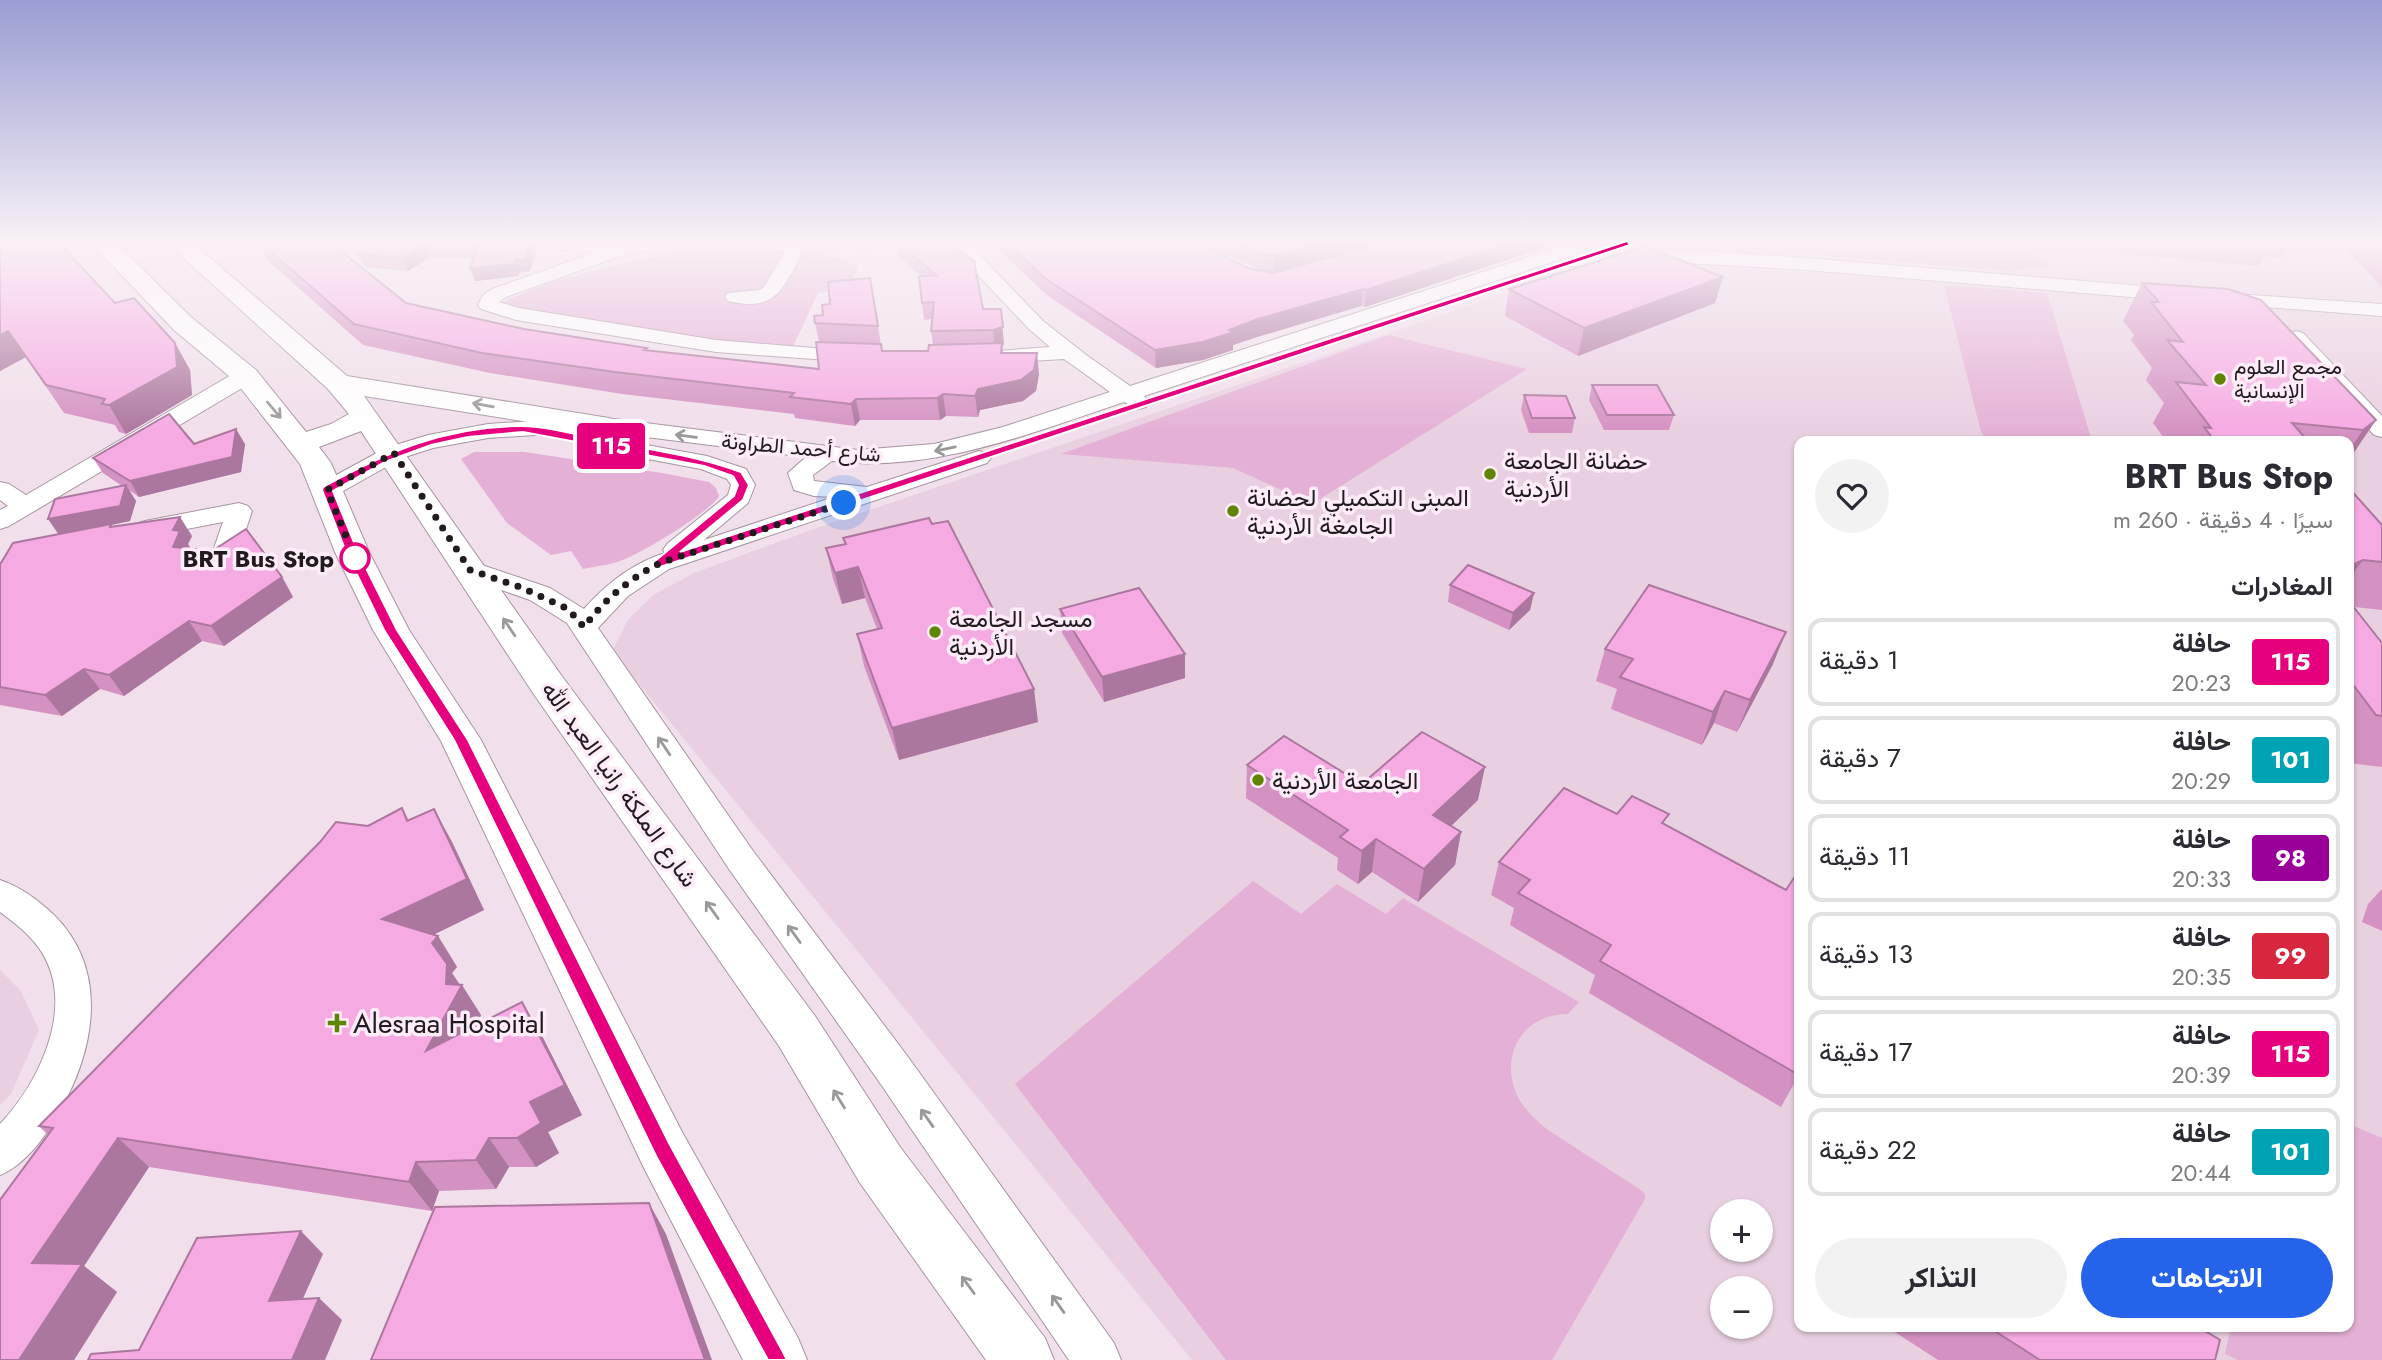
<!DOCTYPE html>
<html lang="ar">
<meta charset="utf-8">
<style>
body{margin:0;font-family:Jost,Vazirmatn,sans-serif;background:#f2f2f3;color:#2b2b33;direction:rtl;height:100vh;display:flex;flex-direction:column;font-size:26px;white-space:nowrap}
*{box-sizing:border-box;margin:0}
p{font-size:23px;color:#7c7c81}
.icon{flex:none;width:38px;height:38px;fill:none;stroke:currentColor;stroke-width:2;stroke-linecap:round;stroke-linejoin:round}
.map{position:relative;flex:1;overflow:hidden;direction:ltr}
.panel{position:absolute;left:1794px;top:436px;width:560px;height:896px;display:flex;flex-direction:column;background:#fff;border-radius:14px;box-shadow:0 2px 5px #0004;direction:rtl}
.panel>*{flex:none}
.badge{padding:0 14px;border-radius:5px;font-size:24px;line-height:46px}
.controls{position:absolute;left:1710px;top:1199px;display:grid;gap:14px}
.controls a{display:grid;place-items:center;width:63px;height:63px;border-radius:50%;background:#fff;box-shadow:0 2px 5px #0004;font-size:35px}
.you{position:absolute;width:35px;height:35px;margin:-18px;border:5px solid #fff;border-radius:50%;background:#1a73e8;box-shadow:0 0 0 10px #1a73e833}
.map>.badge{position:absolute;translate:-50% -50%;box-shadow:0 0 0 4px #fff}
h2{padding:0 21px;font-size:26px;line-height:63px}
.round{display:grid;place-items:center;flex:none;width:74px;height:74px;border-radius:37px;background:#f2f2f3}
.headline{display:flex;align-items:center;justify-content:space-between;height:119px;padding:0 21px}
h1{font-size:33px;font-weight:700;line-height:52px}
.button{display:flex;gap:14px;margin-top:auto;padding:14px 21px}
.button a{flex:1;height:80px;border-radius:42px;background:#2563eb;color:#fff;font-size:28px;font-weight:700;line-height:80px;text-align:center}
.button a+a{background:#f2f2f3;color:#2b2b33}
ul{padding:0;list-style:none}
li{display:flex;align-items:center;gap:21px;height:88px;margin:0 14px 10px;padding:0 7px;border:4px solid #e1e1e2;border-radius:14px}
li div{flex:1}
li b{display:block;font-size:26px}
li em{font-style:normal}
li .badge{min-width:77px;font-weight:700;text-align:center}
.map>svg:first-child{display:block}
</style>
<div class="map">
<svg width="2382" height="1360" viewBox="0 0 2382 1360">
<rect width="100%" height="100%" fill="#f1dfeb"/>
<!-- built -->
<g fill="#e9d0e1" fill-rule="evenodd">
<path d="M1653,243H2382V1360H1192L612,651L628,620L653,595L694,573L814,529ZM1799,441H2348V1326H1799ZM1722,1211H1760V1250H1722ZM1722,1288H1760V1326H1722Z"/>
<polygon points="0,970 21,991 39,1030 11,1094 0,1105"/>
</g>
<!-- green -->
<g fill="#e4b0d5">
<polygon points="1672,243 2001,243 2051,265 2012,271"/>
<polygon points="808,252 844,260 858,267 850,289 818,293 791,351 723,346 501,307 507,300 551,282 627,262 681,253"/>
<polygon points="1944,285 2047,293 2092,441 1988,441 1981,432"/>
<polygon points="1388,335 1527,369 1312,504 1233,468 1061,454"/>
<path d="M474,452H525L662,473L709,482L716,488L719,496C710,512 645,551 625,559C612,565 596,566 583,569L571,551L551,555L507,523L461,459Z"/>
<path d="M1253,881L1301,914L1337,884L1386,914L1403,898L1579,1002L1568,1014C1524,1014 1500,1053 1516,1093C1522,1108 1536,1120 1548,1130L1641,1190L1645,1194V1199L1552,1360H1226L1015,1084Z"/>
<polygon points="2349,1124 2382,1138 2382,1360 2238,1360 2225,1354 2231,1327 2348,1326"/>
</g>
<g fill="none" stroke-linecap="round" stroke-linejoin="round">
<!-- minor casing -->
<g stroke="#a695a1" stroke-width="2">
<g id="minor">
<path d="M525,243H968L1043,321L1085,354L1130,386L1572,243H1601L1598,247L1144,396L1149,402L1146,407L1138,409L1124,402C1031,433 931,474 832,461L813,475L814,481L867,487L979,451L987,453L991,458L987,463L669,569L628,596L598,628L753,851L908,1057L1114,1343L1121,1360H1069L880,1083L729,869L567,623L530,600L461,576L457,570L461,564L470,562L479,564L550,588L584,609C606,584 633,563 665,553L663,550L667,544L728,495L731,485L727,479L701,469L600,450L596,445L600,440L608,438L707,456L746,469L755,485L748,503L704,540L834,497L814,496L794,490L788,473L806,457L598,431L488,438L433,448L402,458L336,495L327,497L318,495L315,490L318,485L386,448L428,435L488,424L598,417L858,450L934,444L1003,427L1110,392L1064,359L997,363L990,361L986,357L990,353L997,351L1050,347L1029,329L954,250L803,251C784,287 777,313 728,301L725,297L728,293L760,290L764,287L785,251L632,252L506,297L499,302L519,308L716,340L863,352L867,356L863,360L856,362L716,352L516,320L481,309L478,305L483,295L492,289L596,252L534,248Z"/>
<polygon points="1609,243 1636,243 1633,247 1581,266 1567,266 1565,262 1567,258"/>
<polygon points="1629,249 1677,249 1806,258 2179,289 2189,295 2179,301 1806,270 1622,259 1620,255 1622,251"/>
<polygon points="2222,293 2382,304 2382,316 2215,303 2212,299"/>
<polygon points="2296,331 2303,333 2382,416 2382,437 2374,435 2289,341 2286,337 2289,333"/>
<polygon points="246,369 254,371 257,376 254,381 9,526 0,529 0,510 8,506 0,500 0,482 9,484 26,495 238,371"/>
<polygon points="239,503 248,506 252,511 239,551 235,557 226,559 217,557 213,551 223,522 145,537 136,534 132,529 136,524 145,521"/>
<path d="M0,880C21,887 38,900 54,915C110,971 95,1051 58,1114C45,1137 25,1165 0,1175V1124C36,1086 72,1016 47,962C38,941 18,925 0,912Z"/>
</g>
</g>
<!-- major casing -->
<g stroke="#a695a1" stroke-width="2">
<polygon id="major" points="91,243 116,243 192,318 256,370 306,432 331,424 349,414 328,389 167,243 193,243 347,376 609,418 613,424 609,430 598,433 364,396 561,675 815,1016 900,1147 1045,1338 1054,1360 986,1360 860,1183 779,1046 533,693 361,431 319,447 331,463 369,552 409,630 481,740 682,1132 798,1338 807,1360 743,1360 644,1168 441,741 373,630 335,552 300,464 236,382 174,330"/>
</g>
<!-- minor -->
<use href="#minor" fill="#fff" fill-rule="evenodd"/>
<!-- major -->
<use href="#major" fill="#fff" fill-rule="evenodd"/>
</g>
<!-- wall -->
<g fill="#d492c2">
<polygon points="0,243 62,243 67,252 115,303 175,343 190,370 192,395 126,434 119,432 115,425 64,413 26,357 0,371"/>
<polygon points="259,243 331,243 406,303 524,329 648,351 819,369 819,342 815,323 823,315 830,304 870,278 882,351 928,351 933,345 931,331 932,319 924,320 922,303 921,276 899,257 897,243 946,243 983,309 1004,345 1002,345 1003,353 1039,374 1036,391 1023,401 980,410 978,417 946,416 940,420 860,420 855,426 795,418 794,414 622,394 490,373 363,345 267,260"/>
<polygon points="369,243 533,243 536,251 530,271 520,272 518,276 475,281 474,258 430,257 408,271 365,267 359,255"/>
<polygon points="991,243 1197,243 1248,268 1273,273 1381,243 1558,243 1365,307 1361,306 1257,337 1233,345 1233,350 1203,360 1156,368 1048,296"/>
<polygon points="1199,243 1376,243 1273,272 1262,270"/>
<polygon points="2090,243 2290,243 2281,258 2264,256 2258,266 2095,251"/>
<polygon points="2340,243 2382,243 2382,287"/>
<polygon points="2142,283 2376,420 2348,461 2348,441 2166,441 2153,423 2164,403 2146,380 2152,368 2131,340 2134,335 2123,321"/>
<polygon points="1509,289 1715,303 1578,356 1505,316"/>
<polygon points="1592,385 1674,415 1669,430 1604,430 1589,400"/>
<polygon points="1524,395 1575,418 1572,433 1529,433 1521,410"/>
<polygon points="194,444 245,444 241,472 139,497 129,490 136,501 130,521 111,525 112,527 192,536 188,544 191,549 282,577 293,597 224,646 202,641 124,696 100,689 62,716 0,705 0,563 59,534 122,486 103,473 93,458"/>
<polygon points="2348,487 2382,525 2382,610 2354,607 2382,643 2382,767 2348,763"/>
<polygon points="843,538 1038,722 899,760 864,666 857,634 877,629 865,598 842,604 833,579 826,548 845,544"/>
<polygon points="1450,585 1534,593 1530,610 1509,630 1448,602"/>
<polygon points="1060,609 1185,678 1104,702 1062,633"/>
<polygon points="1605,649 1773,664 1737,732 1714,723 1702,745 1611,709 1617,689 1596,681"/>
<polygon points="1247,765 1362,784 1478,800 1451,826 1461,832 1455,865 1418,902 1372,872 1358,884 1337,870 1338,858 1246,798"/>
<polygon points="402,808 409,820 451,840 484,910 433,935 438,936 457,967 452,973 481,1015 476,1026 540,1032 582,1115 548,1132 559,1153 536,1167 509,1167 496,1189 439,1191 432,1211 149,1167 84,1266 117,1292 74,1360 48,1135 39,1126 368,826"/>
<polygon points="1617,814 1665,825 1786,890 1799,870 1799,1075 1781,1107 1589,993 1595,975 1510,925 1514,908 1491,895 1499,862"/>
<polygon points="2382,889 2382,931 2362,922 2368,904"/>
<polygon points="1891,1326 2197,1326 2215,1360 1938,1360 1890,1329"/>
</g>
<!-- shaded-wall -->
<g fill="#ac779e">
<polygon points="530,243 533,243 536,251 530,271 520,272 518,276 475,281 470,268 515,259"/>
<polygon points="1319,243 1376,243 1273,272 1274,256"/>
<polygon points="1511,243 1558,243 1365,307 1366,290"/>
<polygon points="425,244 430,257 408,271 403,258"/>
<polygon points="1723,277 1715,303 1578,356 1584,328"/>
<polygon points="1363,289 1361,306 1257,337 1233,345 1233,350 1203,360 1156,368 1155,350"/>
<polygon points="1001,309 1004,345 1002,345 1004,364 994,347 993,330"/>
<polygon points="8,331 26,357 0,371 0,335"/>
<polygon points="175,343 190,370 192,395 126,434 109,405"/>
<polygon points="1037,353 1039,374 1036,391 1023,401 980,410 978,417 975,396 978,389"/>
<polygon points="943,394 946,416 940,420 937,398"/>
<polygon points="856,399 860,420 855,426 851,404"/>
<polygon points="2376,420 2348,461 2348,452 2363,430"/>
<polygon points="236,429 245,444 241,472 139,497 130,481"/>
<polygon points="126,485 136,501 130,521 111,525 124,544 59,535 48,519"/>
<polygon points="180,517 192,536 188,544 192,551 173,547 173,530"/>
<polygon points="2363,560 2348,580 2348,567"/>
<polygon points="858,567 865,598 842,604 835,573"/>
<polygon points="282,577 293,597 224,646 211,626"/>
<polygon points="1534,593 1530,610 1509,630 1513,613"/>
<polygon points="189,621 202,641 124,696 109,675"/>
<polygon points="1786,632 1773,664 1737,732 1750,700"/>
<polygon points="1185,654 1185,678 1104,702 1102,677"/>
<polygon points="84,669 100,689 62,716 45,695"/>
<polygon points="1034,689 1038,722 899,760 892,728"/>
<polygon points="1725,691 1714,723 1702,745 1713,712"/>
<polygon points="1485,767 1478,800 1428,848 1433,815"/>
<polygon points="434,809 451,840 484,910 402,950 382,919"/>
<polygon points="1461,832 1455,865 1418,902 1424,869"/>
<polygon points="1376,839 1372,872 1358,884 1362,851"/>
<polygon points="438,936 457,967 452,973 461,987 462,985 481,1015 447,1081 426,1051 446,984 432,943"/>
<polygon points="522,1002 540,1032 582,1115 548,1132 559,1153 536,1167 517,1138 530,1102"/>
<polygon points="118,1138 149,1167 84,1266 117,1292 74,1360 19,1360 32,1263"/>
<polygon points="489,1138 509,1167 496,1189 476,1160"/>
<polygon points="416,1162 439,1191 432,1211 409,1182"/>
<polygon points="649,1203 666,1234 712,1360 705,1360"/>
<polygon points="301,1231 323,1254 292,1323 269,1301"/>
<polygon points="319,1298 342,1320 325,1360 292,1360"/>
</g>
<!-- building -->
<g fill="#f6aae2" stroke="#ac779e" stroke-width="2">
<polygon points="0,243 59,243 115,303 134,298 175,343 177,367 109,405 102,404 105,399 46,385 8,331 0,335"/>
<polygon points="261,243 331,243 406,303 524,329 647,348 644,350 819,369 816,342 881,344 882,351 928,351 929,345 1002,343 1001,353 1037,353 1034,370 1021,380 978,389 975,396 943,394 937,398 856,399 851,404 790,397 794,393 615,372 482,353 354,324"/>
<polygon points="369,243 530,243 525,259 515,259 514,264 470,268 479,245 425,244 403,258 359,255"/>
<polygon points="899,243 946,243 974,261 983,309 1001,309 1003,327 993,330 931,331 934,302 922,303 919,277 936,275"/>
<polygon points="1007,243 1197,243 1248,268 1273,273 1381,243 1511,243 1366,290 1363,289 1258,319 1229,330 1234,332 1203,342 1155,350 1046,279"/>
<polygon points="1237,243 1319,243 1274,256 1262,254"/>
<polygon points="1645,246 1723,277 1584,328 1509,289"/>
<polygon points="870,278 878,326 815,323 814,316 823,315 822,305 830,304 828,282"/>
<polygon points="2142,283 2228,289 2261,300 2376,420 2363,430 2292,423 2308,441 2215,441 2204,427 2211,428 2176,382 2206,385 2167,340 2183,342 2151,302 2159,302"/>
<polygon points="1592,385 1657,385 1674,415 1607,415"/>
<polygon points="1524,395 1566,396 1575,418 1532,418"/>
<polygon points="169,414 194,444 236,429 232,457 130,481 93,458"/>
<polygon points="126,485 120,506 48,519 55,499"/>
<polygon points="2348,487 2382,525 2382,562 2363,560 2348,567"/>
<polygon points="180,517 173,530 180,531 173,547 212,551 246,529 282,577 211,626 189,621 109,675 84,669 45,695 0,687 0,563 1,563 13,543 111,524 110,527"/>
<polygon points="929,518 932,524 948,521 1034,689 892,728 857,634 882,628 858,567 835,573 826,548 846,544 843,538"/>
<polygon points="1468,565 1534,593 1513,613 1450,585"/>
<polygon points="1649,585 1786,632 1750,700 1725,691 1713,712 1620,677 1633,659 1605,649"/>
<polygon points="1139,588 1185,654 1102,677 1060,609"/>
<polygon points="2348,600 2382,643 2382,716 2376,715 2348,678"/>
<polygon points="1422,732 1485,767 1433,815 1461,832 1424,869 1376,839 1362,851 1340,837 1348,830 1247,765 1284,736 1362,784"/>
<polygon points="1564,788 1617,814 1632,796 1669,814 1662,823 1786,890 1799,870 1799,1075 1600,961 1611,945 1518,893 1530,880 1499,862"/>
<polygon points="402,808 407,821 434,809 467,879 382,919 438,936 432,943 447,964 446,984 462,985 426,1051 522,1002 565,1085 530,1102 541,1123 517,1138 489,1138 476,1160 416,1162 409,1182 118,1138 32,1263 82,1264 19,1360 0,1360 0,1200 53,1128 39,1126 320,842 336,822 368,826"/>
<polygon points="649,1203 705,1360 371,1360 435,1207"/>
<polygon points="301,1231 269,1301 319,1298 292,1360 88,1360 91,1354 139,1350 197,1238"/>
<polygon points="1987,1326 2197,1326 2220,1340 2215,1360 2040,1360"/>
</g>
<!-- one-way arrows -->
<defs><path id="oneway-shaft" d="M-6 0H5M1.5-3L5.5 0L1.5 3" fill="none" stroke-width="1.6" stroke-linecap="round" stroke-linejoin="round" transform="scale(1.75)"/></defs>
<g stroke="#9b989a">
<use href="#oneway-shaft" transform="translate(483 405) rotate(-170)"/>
<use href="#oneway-shaft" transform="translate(274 410) rotate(50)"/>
<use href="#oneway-shaft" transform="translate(686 436) rotate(-173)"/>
<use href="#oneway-shaft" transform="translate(945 449) rotate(168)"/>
<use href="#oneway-shaft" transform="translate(509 627) rotate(-124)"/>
<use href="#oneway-shaft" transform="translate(664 746) rotate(-124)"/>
<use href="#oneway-shaft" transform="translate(712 910) rotate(-126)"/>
<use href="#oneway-shaft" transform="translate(794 934) rotate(-126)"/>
<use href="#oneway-shaft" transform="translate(839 1099) rotate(-122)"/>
<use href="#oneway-shaft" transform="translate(927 1118) rotate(-125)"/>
<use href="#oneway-shaft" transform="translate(968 1285) rotate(-126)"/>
<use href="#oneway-shaft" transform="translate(1058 1304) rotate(-125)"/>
</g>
<!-- sky -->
<linearGradient id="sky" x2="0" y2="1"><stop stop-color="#999dd2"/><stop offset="0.56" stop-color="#f9f1f6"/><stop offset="1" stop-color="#f9f1f6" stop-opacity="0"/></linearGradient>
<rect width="2382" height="434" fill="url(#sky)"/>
<!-- line -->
<path fill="#e6007e" stroke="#fff" stroke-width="2" d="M1627,241L1630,245L660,567L655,566V561L734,496L738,485L733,476L704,466L523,432L468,437L431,445L385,462L333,491L358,552L397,630L468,740L669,1143L783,1352L787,1360H768L656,1156L454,740L384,630L346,552L322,490L323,487C387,452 446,426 521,426C549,426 592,438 621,444C662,451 702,458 741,472L749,485L743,500L680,552Z"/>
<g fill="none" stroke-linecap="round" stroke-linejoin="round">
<!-- walk -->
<path stroke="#211a1f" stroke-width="7" stroke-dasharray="0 12.6" d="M355,558L327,490L394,453L470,570L520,587L568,609L584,627C605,599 629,579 660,563L844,503"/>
</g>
<!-- markers -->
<g fill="#5f8402" stroke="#feecf9" stroke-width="2.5">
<circle cx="2220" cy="379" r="7"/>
<circle cx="1490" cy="474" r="7"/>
<circle cx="1233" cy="511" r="7"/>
<circle cx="935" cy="632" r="7"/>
<circle cx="1258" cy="780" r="7"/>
<path d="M333.5 1012.5h7v7h7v7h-7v7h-7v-7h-7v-7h7z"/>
</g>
<circle fill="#fff" stroke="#e6007e" stroke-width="3.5" cx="355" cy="558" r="14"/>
<g text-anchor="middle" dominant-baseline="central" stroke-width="7" stroke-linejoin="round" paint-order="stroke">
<!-- far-poi labels -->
<g font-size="21" fill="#211a1f" stroke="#feecf9" text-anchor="start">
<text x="2234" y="367">مجمع العلوم<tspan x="2234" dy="24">الإنسانية</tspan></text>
</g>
<!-- far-street labels -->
<g font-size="21" fill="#211a1f" stroke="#feecf9">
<text transform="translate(801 448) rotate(5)">شارع أحمد الطراونة</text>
</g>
<!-- poi labels -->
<g font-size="24" fill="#211a1f" stroke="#feecf9" text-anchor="start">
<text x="1504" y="460">حضانة الجامعة<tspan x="1504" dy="28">الأردنية</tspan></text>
<text x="1247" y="497">المبنى التكميلي لحضانة<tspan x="1247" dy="28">الجامغة الأردنية</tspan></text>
<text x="949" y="618">مسجد الجامعة<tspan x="949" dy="28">الأردنية</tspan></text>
<text x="1272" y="780">الجامعة الأردنية</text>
</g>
<!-- stop labels -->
<g font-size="24" font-weight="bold" fill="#211a1f" stroke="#feecf9" text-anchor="end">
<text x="334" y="558">BRT Bus Stop</text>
</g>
<!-- street labels -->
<g font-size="24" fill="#211a1f" stroke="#feecf9">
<text transform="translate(620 784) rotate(54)">شارع الملكة رانيا العبد الله</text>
</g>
<!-- near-poi labels -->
<g font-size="28" fill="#211a1f" stroke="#feecf9" text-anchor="start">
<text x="353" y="1023">Alesraa Hospital</text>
</g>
</g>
</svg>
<div class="controls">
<a>+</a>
<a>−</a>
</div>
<div class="you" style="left:844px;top:503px"></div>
<b class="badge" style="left:611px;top:446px;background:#e6007e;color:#fff">115</b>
<section class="panel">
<div class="headline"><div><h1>BRT Bus Stop</h1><p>سيرًا · 4 دقيقة · 260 m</p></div><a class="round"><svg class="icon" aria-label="heart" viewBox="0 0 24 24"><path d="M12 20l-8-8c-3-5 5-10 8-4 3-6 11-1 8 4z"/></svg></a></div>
<h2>المغادرات</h2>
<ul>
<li><span class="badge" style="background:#e6007e;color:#fff">115</span><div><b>حافلة</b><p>20:23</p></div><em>1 دقيقة</em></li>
<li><span class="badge" style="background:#00a3b4;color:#fff">101</span><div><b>حافلة</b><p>20:29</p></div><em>7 دقيقة</em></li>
<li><span class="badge" style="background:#909;color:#fff">98</span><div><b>حافلة</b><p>20:33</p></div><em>11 دقيقة</em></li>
<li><span class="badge" style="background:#d7263d;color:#fff">99</span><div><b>حافلة</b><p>20:35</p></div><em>13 دقيقة</em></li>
<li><span class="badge" style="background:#e6007e;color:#fff">115</span><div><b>حافلة</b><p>20:39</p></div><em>17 دقيقة</em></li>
<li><span class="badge" style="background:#00a3b4;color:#fff">101</span><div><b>حافلة</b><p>20:44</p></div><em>22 دقيقة</em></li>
</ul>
<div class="button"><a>الاتجاهات</a><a>التذاكر</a></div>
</section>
</div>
